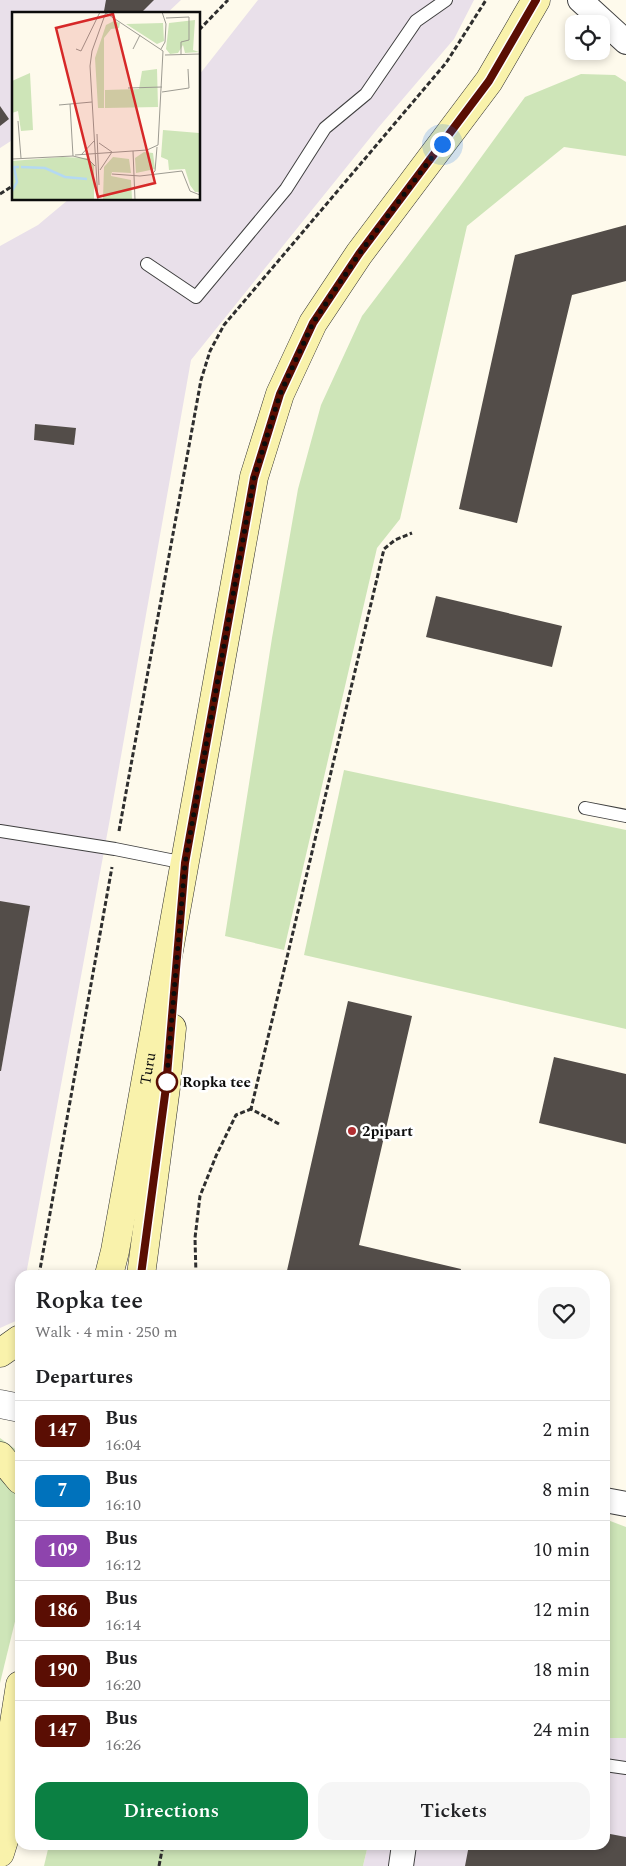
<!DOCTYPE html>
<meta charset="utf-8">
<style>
body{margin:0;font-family:Spectral,serif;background:#f6f6f6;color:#202124;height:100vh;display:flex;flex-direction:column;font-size:19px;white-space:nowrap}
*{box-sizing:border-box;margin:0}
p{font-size:16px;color:#757577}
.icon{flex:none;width:28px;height:28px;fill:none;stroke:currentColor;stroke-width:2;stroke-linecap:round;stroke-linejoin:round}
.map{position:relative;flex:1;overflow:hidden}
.sheet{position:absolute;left:15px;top:1270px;width:595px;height:580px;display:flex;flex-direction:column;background:#fff;border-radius:15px;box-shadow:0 2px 8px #0003}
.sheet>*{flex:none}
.badge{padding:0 10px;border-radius:8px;font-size:18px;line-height:32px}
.tools{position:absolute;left:565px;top:15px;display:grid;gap:10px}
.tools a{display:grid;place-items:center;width:45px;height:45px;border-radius:10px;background:#fff;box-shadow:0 2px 8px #0003;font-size:25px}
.you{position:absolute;width:25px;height:25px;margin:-12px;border:4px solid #fff;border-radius:50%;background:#1a73e8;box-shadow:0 0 0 8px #1a73e833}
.map>.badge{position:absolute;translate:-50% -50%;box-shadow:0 0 0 2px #fff}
h2{padding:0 20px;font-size:19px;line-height:45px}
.round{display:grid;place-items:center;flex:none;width:52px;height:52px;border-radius:15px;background:#f6f6f6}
.overview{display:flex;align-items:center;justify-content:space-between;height:85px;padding:0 20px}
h1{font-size:24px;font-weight:600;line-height:38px}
.button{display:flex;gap:10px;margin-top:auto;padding:10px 20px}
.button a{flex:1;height:58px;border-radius:15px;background:#0b8043;color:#fff;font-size:20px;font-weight:600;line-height:58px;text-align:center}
.button a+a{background:#f6f6f6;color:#202124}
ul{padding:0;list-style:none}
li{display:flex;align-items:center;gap:15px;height:60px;padding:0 20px;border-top:1px solid #e0e0e0}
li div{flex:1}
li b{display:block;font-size:19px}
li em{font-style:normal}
li .badge{min-width:55px;font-weight:700;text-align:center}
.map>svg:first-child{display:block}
</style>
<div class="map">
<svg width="626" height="1866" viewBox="0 0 626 1866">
<rect width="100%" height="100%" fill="#fefaec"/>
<!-- industrial -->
<g fill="#e9e0ea">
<polygon points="0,0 181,0 166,14 14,14 14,139 0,148"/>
<polygon points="258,0 474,0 454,39 378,128 191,360 109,824 26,1275 20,1275 20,1309 18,1320 0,1328 0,246 38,225 69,199 199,199 199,75"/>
<polygon points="605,1738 626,1738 626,1866 363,1866 368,1845 605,1845"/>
</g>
<!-- green -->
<g fill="#cee5b8">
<polygon points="581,74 615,75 626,82 626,156 564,147 467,226 400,519 377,548 284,950 225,936 272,638 298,489 321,405 362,316 458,189 525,97"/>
<polygon points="344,770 626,830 626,1029 304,955"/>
<polygon points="0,1438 18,1451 20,1458 20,1601 0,1683"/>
<polygon points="605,1519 626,1527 626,1738 605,1738"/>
<polygon points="49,1845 368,1845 363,1866 44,1866"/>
</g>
<!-- building -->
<g fill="#534d49">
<polygon points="106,0 154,0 140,14 116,14 104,11"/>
<polygon points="0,106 9,119 0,126"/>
<polygon points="626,225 626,281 572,295 517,523 459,509 515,255"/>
<polygon points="35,424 76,428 74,445 34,440"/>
<polygon points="436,596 562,626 552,667 426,637"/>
<polygon points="0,901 30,906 1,1071 0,1071"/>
<polygon points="348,1001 412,1016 359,1245 461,1269 460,1275 286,1275"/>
<polygon points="554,1057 626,1074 626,1144 539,1123"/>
<polygon points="605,1833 626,1837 626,1866 465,1866 469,1845 605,1845"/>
</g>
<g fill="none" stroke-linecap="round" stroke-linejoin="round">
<!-- service casing -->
<g stroke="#3f3f3f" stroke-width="14">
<g id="service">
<polyline points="147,264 196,297 286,189 325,128 366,94 416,21 446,0"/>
<polyline points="585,808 626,816"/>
<polyline points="0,831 115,849 185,863"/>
<polyline points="605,1765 626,1768"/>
</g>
</g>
<!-- minor casing -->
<g stroke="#3f3f3f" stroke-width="26">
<g id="minor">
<polyline points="580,0 626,42"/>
<polyline points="605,1500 626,1504"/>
<polyline points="401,1866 404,1845"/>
</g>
</g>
<!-- tertiary casing -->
<g stroke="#3f3f3f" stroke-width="29">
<polyline id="tertiary" points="0,1404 20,1408"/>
</g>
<!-- secondary casing -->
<g stroke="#2e2e2e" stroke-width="29">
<g id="secondary">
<path id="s1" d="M109,1275L115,1251L254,477L280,394L313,323L359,254L489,81L536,0"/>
<polyline points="141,1275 166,1087 172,1028"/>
<polyline points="0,1353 20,1339"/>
<polyline points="0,1456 20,1480"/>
<polyline points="0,1812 20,1685"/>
<polyline points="0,1853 18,1795"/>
</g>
</g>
<!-- path -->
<g stroke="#2e2e2e" stroke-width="3" stroke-dasharray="5 2.5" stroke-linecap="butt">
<polyline points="199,30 228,0"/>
<polyline points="0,194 14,185"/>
<polyline points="119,831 201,380 210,351 224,325 446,63 486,0"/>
<polyline points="279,1124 251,1109 384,549 395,540 412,533"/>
<polyline points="39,1275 112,867"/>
<polyline points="196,1275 195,1238 200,1196 216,1156 236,1115 251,1109"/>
<polyline points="159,1866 163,1845"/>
</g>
<!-- service -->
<use href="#service" stroke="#fff" stroke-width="12"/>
<!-- minor -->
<use href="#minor" stroke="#fff" stroke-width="24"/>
<!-- tertiary -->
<use href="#tertiary" stroke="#fff" stroke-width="28"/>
<!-- secondary -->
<use href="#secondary" stroke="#f9f2ab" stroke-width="28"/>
</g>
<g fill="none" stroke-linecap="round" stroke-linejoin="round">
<!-- line casing -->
<g stroke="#fff" stroke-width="11">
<polyline id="line" points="141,1275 166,1087 185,863 254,478 280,394 313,323 359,254 489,81 536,0"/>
</g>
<!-- line -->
<use href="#line" stroke="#5a0e03" stroke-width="8"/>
<!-- walk -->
<polyline stroke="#0c0c0c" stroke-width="5" stroke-dasharray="0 9" points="167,1082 166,1087 185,863 254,478 280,394 313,323 359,254 442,144"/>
</g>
<!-- markers -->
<circle fill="#fff" stroke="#5a0e03" stroke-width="2.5" cx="167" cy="1082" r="10"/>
<circle fill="#b12f32" stroke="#fff" stroke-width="2" cx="352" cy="1131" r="5"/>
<g text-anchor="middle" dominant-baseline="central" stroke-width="5" stroke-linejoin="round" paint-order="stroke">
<!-- street labels -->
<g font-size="15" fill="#0c0c0c" stroke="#fff">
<text stroke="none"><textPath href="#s1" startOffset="210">Turu</textPath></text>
</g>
<!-- stop labels -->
<g font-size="15" font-weight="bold" fill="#0c0c0c" stroke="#fff" text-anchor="start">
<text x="182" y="1082">Ropka tee</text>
</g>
<!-- poi labels -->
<g font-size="15" font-weight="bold" fill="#0c0c0c" stroke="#fff" text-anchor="start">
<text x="362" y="1131">2pipart</text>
</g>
</g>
<!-- overview -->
<g transform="translate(12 12)">
<rect width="188" height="188" fill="#fefaec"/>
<path d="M183,8L181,38L187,40L173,41L171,33L166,41L158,42L154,37L157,11ZM102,9L108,11L107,16L99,17L92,26V96H86L83,46L94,13ZM151,11L152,29L145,32L114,12ZM145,57L146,95L93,96V78L127,77L130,59ZM18,61L21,118L9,119L6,99L0,101V69ZM151,118L187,121V180H183L178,173L173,157L157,158L156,148L149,145ZM132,140L141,141L143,157L124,161L123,146ZM50,145L75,146L82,153V187L0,188V149ZM101,145L117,147L119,161L100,160L99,164L119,168L120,187H91L92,155Z" fill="#cee5b8"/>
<path fill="none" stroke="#b4d9f1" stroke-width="2.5" d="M9,155L33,156L53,165L75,167M0,179L5,170L2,155H7"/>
<path fill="none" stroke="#9d9b92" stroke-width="1" d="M154,6L177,5V28L169,30V43M64,37L69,39L88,0M121,37L128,23M149,37L153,30L154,12L150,0M153,43L188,42M116,76L150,75M150,80L177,76L176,57M58,92L61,144M47,93L80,90M6,109L9,146M85,122L87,173M87,131L100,140L88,158M121,139L123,188M63,143L135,138L146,133L151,39L94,1M69,143L82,129M61,144L77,148L83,154M0,147L61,144M100,162L128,164L170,159L178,179L188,183M140,162L143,159L145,135M86,188L78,54L80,39L94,0"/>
<path fill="#d62828" fill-opacity="0.15" stroke="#d62828" stroke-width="2.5" d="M101,2L143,171L86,185L44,16Z"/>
<rect width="188" height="188" fill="none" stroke="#0c0c0c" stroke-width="2.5"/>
</g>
</svg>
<div class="tools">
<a><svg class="icon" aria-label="locate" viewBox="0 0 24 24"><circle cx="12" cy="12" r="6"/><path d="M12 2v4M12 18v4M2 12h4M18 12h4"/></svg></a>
</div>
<div class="you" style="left:442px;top:144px"></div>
<section class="sheet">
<div class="overview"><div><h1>Ropka tee</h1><p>Walk · 4 min · 250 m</p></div><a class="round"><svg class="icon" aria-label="heart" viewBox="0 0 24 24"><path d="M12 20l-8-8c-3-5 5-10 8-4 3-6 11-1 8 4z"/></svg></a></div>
<h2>Departures</h2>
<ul>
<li><span class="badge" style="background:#5a0e03;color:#fff">147</span><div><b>Bus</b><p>16:04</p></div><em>2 min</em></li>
<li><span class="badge" style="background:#0072bc;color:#fff">7</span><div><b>Bus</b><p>16:10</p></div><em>8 min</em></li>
<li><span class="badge" style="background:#8e44ad;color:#fff">109</span><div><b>Bus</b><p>16:12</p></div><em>10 min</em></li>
<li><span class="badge" style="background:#5a0e03;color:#fff">186</span><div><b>Bus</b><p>16:14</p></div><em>12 min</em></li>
<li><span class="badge" style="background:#5a0e03;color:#fff">190</span><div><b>Bus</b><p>16:20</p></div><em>18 min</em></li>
<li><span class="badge" style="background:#5a0e03;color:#fff">147</span><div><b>Bus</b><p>16:26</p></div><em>24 min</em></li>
</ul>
<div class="button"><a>Directions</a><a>Tickets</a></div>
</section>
</div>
